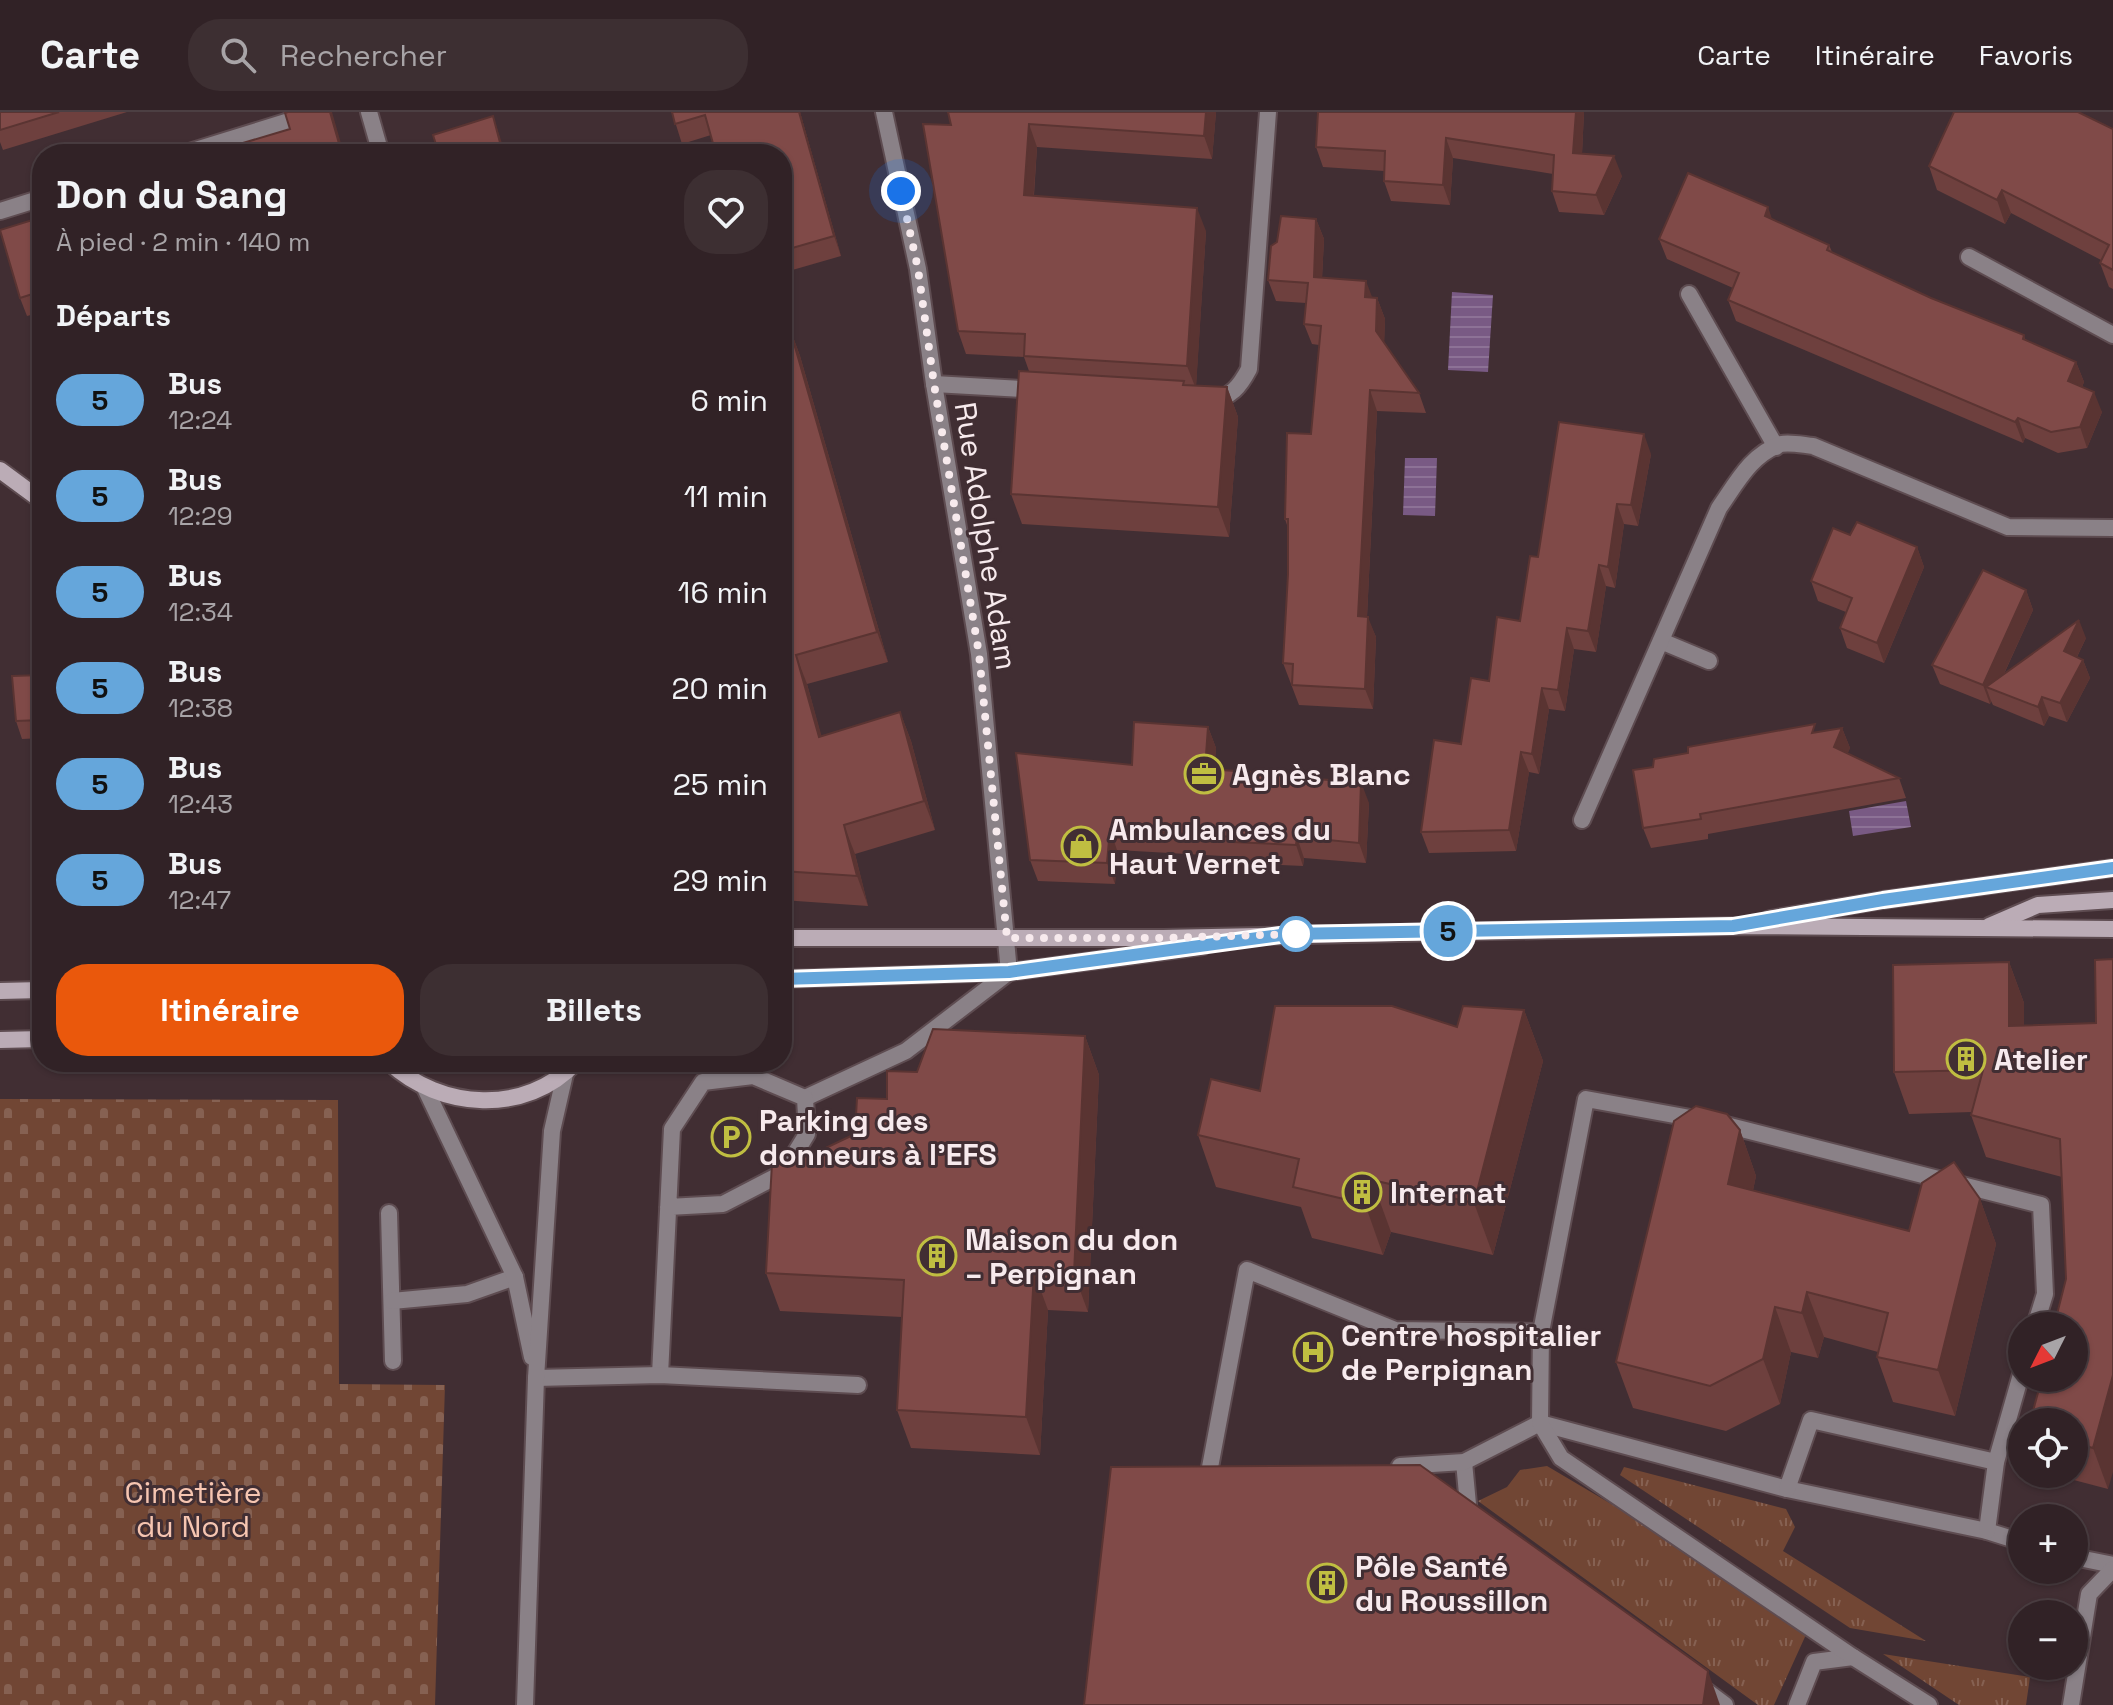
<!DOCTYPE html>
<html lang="fr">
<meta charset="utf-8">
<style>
body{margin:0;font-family:"Space Grotesk",sans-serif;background:#3d2f32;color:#f1f3f6;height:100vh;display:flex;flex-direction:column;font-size:30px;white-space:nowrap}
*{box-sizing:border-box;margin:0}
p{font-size:26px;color:#a8a4a7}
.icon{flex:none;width:44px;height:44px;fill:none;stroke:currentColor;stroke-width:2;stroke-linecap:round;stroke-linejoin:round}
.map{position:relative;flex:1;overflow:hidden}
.sheet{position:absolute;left:32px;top:32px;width:760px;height:928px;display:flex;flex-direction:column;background:#312226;border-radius:32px;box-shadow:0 2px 6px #0004,0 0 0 2px #4c3f43}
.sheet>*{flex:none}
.badge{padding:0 16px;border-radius:26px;font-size:28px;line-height:52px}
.needle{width:52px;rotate:228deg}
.controls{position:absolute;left:2008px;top:1200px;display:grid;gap:16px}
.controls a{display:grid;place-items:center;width:80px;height:80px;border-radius:50%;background:#312226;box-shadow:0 2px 6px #0004,0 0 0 2px #4c3f43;font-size:40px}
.you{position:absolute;width:40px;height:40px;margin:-20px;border:6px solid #fff;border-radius:50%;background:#1a73e8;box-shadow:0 0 0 12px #1a73e833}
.map>.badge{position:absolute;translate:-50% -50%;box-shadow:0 0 0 4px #fff}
h2{padding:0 24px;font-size:30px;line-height:72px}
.round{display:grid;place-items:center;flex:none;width:84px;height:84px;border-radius:32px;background:#3d2f32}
.summary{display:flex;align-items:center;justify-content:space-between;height:136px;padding:0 24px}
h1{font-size:38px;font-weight:700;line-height:60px}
.cta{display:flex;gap:16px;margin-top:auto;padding:16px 24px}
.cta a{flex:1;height:92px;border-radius:32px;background:#ea580c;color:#fff;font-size:32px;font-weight:700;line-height:92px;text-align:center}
.cta a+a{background:#3d2f32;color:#f1f3f6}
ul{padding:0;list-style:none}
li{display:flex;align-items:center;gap:24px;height:96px;padding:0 24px}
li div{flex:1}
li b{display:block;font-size:30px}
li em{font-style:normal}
li .badge{min-width:88px;font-weight:700;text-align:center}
header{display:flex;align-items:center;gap:48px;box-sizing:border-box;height:112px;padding:0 40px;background:#312226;border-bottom:2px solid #4c3f43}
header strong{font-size:38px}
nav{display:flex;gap:44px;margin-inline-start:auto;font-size:28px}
.search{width:560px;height:72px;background:#3d2f32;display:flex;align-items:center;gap:20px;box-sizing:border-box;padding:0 28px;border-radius:32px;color:#a8a4a7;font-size:30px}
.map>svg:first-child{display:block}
</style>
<header>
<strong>Carte</strong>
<div class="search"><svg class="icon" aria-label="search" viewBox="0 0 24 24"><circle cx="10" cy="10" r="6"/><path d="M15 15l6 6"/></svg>Rechercher</div>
<nav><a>Carte</a><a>Itinéraire</a><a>Favoris</a></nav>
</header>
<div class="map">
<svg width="2113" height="1593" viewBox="0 0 2113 1593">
<defs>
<pattern id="grass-tufts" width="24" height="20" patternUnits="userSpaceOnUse" patternTransform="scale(2)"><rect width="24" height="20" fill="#714634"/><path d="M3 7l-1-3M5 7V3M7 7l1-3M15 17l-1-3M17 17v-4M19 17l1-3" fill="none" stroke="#866152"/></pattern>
<pattern id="cemetery-stones" width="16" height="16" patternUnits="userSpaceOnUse" patternTransform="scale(2)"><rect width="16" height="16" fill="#714634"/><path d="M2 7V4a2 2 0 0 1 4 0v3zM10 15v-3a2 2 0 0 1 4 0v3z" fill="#866152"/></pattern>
<pattern id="water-rules" width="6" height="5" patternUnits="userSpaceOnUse" patternTransform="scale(2)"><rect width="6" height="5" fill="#795a84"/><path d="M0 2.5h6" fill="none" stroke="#8d7296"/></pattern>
</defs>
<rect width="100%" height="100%" fill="#412e33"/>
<!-- grass -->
<g fill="url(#grass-tufts)">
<polygon points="1547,1354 1657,1419 1809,1516 1774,1593 1758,1593 1478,1389 1507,1375 1520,1358"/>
<polygon points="1624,1355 1786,1397 1795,1415 1783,1439 1926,1529 1850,1516 1620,1363"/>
<polygon points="1883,1542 2030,1565 2026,1593 1959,1593"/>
</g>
<!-- cemetery -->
<polygon fill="url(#cemetery-stones)" points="0,987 338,988 339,1272 445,1273 435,1593 0,1593"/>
<!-- water -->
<g fill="url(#water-rules)">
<polygon points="1452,180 1493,183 1488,260 1448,258"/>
<polygon points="1405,346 1437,346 1435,404 1403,403"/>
<polygon points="1906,689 1911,715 1853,724 1849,699"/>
</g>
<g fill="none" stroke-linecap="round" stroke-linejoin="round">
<!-- lane casing -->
<g stroke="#5e4c51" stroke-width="20">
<g id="lane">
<polyline points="1969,145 2113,223"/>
<polyline points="1689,182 1776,335"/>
<polyline points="805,986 906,939 1009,860"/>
<polyline points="389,1101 393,1249"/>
<polyline points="392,1189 467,1182 515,1165"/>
<polyline points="660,1263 672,1017 703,970 753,964 805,986 807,1022 783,1061 723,1092 668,1095"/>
<polyline points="536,1266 660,1263 858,1273"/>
<polyline points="1464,1350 1469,1403 1474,1406"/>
<polyline points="1400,1354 1464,1350 1540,1311 1787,1377 1987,1419 2022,1430"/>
<polyline points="1217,1366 1208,1366 1247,1158 1395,1218 1541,1220"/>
<polyline points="1787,1377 1811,1308 1996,1350"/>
<polyline points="1987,1419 1996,1350 2022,1259"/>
<polyline points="2074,1445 2113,1453"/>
<polyline points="1701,1575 1725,1593"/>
<polyline points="1797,1593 1814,1550 1853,1545"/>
<polyline points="1929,1593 1853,1545 1561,1346 1540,1311 1541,1220 1586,987 1718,1011 2041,1093 2045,1182 2035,1214"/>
<polyline points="2071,1593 2089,1482 2113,1457"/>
</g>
</g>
<!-- street casing -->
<g stroke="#5e4c51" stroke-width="20">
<g id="street">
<polyline points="369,0 381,42"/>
<polyline points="884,0 918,157 934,272 979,542 1009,860"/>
<polyline points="183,42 318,0"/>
<polyline points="0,99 42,86"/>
<polyline points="934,272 1040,278"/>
<path d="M1211,288C1231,286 1240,274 1249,257L1268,0"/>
<polyline points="1661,529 1709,549"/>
<path d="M1582,708L1719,396C1736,372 1751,342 1781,332C1790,330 1803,333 1813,334L2008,415L2113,416"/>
<polyline points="425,976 515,1165 532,1245"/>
<polyline points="525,1593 536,1266 552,1019 565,962"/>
</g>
</g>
<!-- secondary casing -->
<g stroke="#5e4c51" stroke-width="20">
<g id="secondary">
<polyline points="0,358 42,389"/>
<polyline points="1770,807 1883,788 2113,756"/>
<polyline points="1989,814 2038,793 2113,788"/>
<polyline points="782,826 1163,826 1733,814 2113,817"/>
<polyline points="782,867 1009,860 1203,834"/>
<polyline points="0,879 42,878"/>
<polyline points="0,928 42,927"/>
<path d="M389,950C440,998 526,1004 576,950"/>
</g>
</g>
<!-- lane -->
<use href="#lane" stroke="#8a8187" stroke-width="16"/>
<!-- street -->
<use href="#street" stroke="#8a8187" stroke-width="16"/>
<!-- secondary -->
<use href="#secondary" stroke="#bbacb6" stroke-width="16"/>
</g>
<!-- wall -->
<g fill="#6e403e">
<polygon points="0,0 127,0 3,38 0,30"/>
<polygon points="672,0 800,0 841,144 782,161 782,42 711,23 682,32"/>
<polygon points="1216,0 1212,47 1037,35 1034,83 1206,119 1196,273 1227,275 1238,305 1229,425 1022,412 1011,382 1029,259 1024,245 966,242 958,219 951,13"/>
<polygon points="1584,0 1582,42 1622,64 1604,103 1559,100 1552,79 1553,62 1453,46 1450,93 1391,89 1384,69 1384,59 1323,55 1316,35"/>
<polygon points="2113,17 2113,177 2109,175 2100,151 2101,148 2011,101 2005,112 1937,78 1929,54"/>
<polygon points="42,105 42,200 27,204 20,186"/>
<polygon points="1316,107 1324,127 1322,166 1372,186 1377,186 1385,207 1384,230 1419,281 1426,301 1377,299 1367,505 1376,525 1373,597 1299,593 1283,551 1288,462 1288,416 1285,407 1311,322 1319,233 1312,232 1304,212 1306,191 1276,189 1268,168"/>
<polygon points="1772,107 1829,133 1832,140 1931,186 2024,223 2025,228 2076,250 2084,270 2082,275 2102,300 2087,336 2058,341 2025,326 2023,331 1736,209 1728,188 1733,176 1667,147 1659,127"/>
<polygon points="789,214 800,244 888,550 807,572 821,624 900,600 911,629 935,718 855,742 868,794 782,788 782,216"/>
<polygon points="1651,342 1638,414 1624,412 1615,476 1606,474 1596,540 1574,537 1565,599 1549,597 1539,662 1529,660 1516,739 1429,741 1421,720 1489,569 1520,509 1538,445"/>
<polygon points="1850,423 1917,435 1924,455 1884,551 1847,536 1840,516 1846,500 1818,489 1811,469"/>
<polygon points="2026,478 2033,498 2004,562 2086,526 2077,545 2083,548 2090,566 2067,610 2049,604 2044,614 1993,593 1991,589 1990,592 1940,572 1932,553"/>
<polygon points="42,563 42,626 22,627 16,609"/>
<polygon points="1208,615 1216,636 1214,658 1299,663 1301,666 1369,691 1366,751 1304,746 1303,754 1241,751 1239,745 1117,738 1115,772 1038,769 1030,748"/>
<polygon points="1842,616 1850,636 1847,642 1899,666 1906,686 1708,722 1708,727 1651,736 1643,716 1653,655 1818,620"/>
<polygon points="2009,850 2024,891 2024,914 2096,911 2108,1377 2051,1362 2074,1362 2074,1310 2062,1065 1986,1045 1971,1003 1972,1000 1909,1002 1894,960"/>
<polygon points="1524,898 1543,949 1493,1143 1391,1120 1383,1143 1312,1126 1301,1095 1216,1075 1198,1023 1260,979 1457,915"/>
<polygon points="1085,924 1099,963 1088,1200 1048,1198 1040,1343 911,1336 897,1298 902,1205 780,1199 766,1161 855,1022 887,987 917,960"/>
<polygon points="1740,1018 1756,1064 1753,1078 1909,1119 1980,1087 1996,1132 1955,1304 1893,1290 1877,1245 1878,1240 1824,1225 1818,1246 1791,1240 1780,1292 1726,1319 1633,1296 1616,1250"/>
</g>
<!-- shaded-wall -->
<g fill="#5a3432">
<polygon points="330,0 332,0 344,42 342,42"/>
<polygon points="799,0 800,0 841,144 834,124"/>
<polygon points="1206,0 1216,0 1212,47 1204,24"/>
<polygon points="1576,0 1584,0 1581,62 1573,41"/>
<polygon points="493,4 500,25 505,42 503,42"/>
<polygon points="1029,12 1037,35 1032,106 1024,83"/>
<polygon points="1446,26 1453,46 1450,93 1443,73"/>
<polygon points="1614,44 1622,64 1604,103 1596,83"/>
<polygon points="2002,78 2011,101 2005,112 1997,88"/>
<polygon points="1768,95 1775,116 1765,104"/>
<polygon points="1197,96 1206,119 1196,277 1187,254"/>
<polygon points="1316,107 1324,127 1321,186 1314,165"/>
<polygon points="1366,169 1374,190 1365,185"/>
<polygon points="1377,186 1385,207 1384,239 1376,219"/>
<polygon points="789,214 800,244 888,550 877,520"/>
<polygon points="2076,250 2084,270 2076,289 2068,269"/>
<polygon points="1227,275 1238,305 1229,425 1218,395"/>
<polygon points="1370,278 1377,299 1366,525 1358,504"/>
<polygon points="2094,280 2102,300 2087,336 2080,315"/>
<polygon points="2018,306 2025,326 2023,331 2015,310"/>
<polygon points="1644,322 1651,342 1638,414 1631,393"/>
<polygon points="1617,392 1624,412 1615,476 1608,455"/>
<polygon points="1917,435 1924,455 1884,551 1877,531"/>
<polygon points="1599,453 1606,474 1596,540 1588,519"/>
<polygon points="2026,478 2033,498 1996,579 1986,575 1991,589 1990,592 1983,573"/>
<polygon points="1368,505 1376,525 1373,597 1365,577"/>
<polygon points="2079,508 2086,526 2071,557 2064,539"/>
<polygon points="1567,516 1574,537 1565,599 1558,578"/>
<polygon points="796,543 807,572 830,654 819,625"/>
<polygon points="2083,548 2090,566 2067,610 2060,591"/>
<polygon points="1542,576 1549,597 1539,662 1532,642"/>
<polygon points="2042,585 2049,604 2044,614 2038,595"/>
<polygon points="900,600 911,629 935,718 924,689"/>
<polygon points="1208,615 1216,636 1213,678 1205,657"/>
<polygon points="1842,616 1850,636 1842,655 1834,635"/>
<polygon points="1521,640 1529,660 1516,739 1509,718"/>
<polygon points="1361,670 1369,691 1366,751 1359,731"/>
<polygon points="844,713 855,742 868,794 857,764"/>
<polygon points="1110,717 1117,738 1115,772 1107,751"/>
<polygon points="1297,725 1304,746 1303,754 1296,733"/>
<polygon points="2009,850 2024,891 2024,956 2009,914"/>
<polygon points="1524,898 1543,949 1493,1143 1474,1091"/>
<polygon points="1085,924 1099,963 1088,1200 1074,1162"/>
<polygon points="1740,1018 1756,1064 1745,1117 1728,1072"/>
<polygon points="1372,1068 1391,1120 1383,1143 1365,1092"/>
<polygon points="1980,1087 1996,1132 1955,1304 1938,1258"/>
<polygon points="1034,1160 1048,1198 1040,1343 1026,1305"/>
<polygon points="1807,1180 1824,1225 1818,1246 1802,1201"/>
<polygon points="1775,1195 1791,1240 1780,1292 1763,1247"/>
<polygon points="2113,1263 2113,1360 2108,1377 2093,1336"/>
<polygon points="1708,1559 1720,1593 1703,1593"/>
</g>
<!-- building -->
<g fill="#804a48" stroke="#5a3432" stroke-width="2">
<polygon points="0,0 59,0 0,18"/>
<polygon points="288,0 330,0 342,42 206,42 290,17 285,1"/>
<polygon points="672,0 799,0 834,124 782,139 782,42 716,42 705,3 675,12"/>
<polygon points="948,0 1206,0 1204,24 1029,12 1024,83 1197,96 1187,254 1024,244 1025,222 958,219 923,12 951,13"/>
<polygon points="1318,0 1576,0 1573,41 1614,44 1596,83 1552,79 1554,43 1446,26 1443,73 1384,69 1385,39 1316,35"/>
<polygon points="1954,0 2078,0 2113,17 2113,158 2100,151 2109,133 2002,78 1997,88 1929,54"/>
<polygon points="493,4 503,42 439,42 433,23"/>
<polygon points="1688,61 1768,95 1765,104 1829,133 1827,138 1931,186 2024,223 2023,227 2076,250 2068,269 2094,280 2080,315 2051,320 2018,306 2015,310 1728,188 1739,161 1659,127"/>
<polygon points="1281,104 1316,107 1314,165 1366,169 1365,185 1377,186 1376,219 1419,281 1370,278 1358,504 1368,505 1365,577 1292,573 1293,552 1283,551 1288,462 1288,407 1285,407 1287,321 1311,322 1321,214 1304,212 1308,171 1268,168 1271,134 1277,130"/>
<polygon points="42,105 42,179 20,186 0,118"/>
<polygon points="789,214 877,520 796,543 819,625 900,600 924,689 844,713 857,764 782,759 782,216"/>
<polygon points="1019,259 1184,269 1183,273 1227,275 1218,395 1011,382"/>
<polygon points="1559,310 1644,322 1631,393 1617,392 1608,455 1599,453 1588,519 1567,516 1558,578 1542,576 1532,642 1521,640 1509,718 1421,720 1434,628 1461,632 1471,566 1489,569 1497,505 1520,509 1530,444 1538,445"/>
<polygon points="1857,410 1917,435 1877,531 1840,516 1852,486 1811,469 1833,416 1850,423"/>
<polygon points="1983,458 2026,478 1983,573 1932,553"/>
<polygon points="2079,508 2064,539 2083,548 2060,591 2042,585 2038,595 1986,575"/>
<polygon points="42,563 42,608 16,609 12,564"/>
<polygon points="1134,610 1208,615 1205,657 1299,663 1299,666 1361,670 1359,731 1297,725 1296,733 1234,730 1234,725 1110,717 1107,751 1030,748 1016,641 1132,653"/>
<polygon points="1815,612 1812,621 1842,616 1834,635 1899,666 1700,702 1701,707 1643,716 1633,658 1653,655 1654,647 1688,641 1688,635"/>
<polygon points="2113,847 2113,1263 2093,1336 2074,1331 2074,1310 2030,1310 2042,1266 2074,1266 2074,1214 2054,1214 2066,1167 2060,1027 1971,1003 1983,958 1894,960 1893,853 2009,850 2009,914 2096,911 2095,848"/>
<polygon points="1275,894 1392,894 1457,915 1463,894 1524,898 1474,1091 1372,1068 1365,1092 1293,1075 1299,1047 1198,1023 1211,967 1260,979"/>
<polygon points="933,917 1085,924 1074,1162 1034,1160 1026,1305 897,1298 904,1168 766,1161 772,1051 809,1044 855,1022 857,986 887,987 887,959 917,960"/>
<polygon points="1696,994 1727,1002 1740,1018 1728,1072 1909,1119 1922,1071 1954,1050 1980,1087 1938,1258 1877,1245 1888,1201 1807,1180 1802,1201 1775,1195 1763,1247 1710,1274 1616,1250 1674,1009"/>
<polygon points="1420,1353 1708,1559 1703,1593 1084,1593 1111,1355"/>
</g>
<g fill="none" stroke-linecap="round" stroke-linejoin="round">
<!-- line casing -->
<g stroke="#fff" stroke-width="18">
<polyline id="line" points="782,867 1009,860 1288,822 1733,814 1883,788 2113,756"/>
</g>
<!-- line -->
<use href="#line" stroke="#65a6db" stroke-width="12"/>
<!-- walk -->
<polyline stroke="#f7eaed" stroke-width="8" stroke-dasharray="0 14.4" points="901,79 918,157 934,272 979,542 1007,826 1163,826 1296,822"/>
</g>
<!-- icons -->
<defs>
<g id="office-ring" transform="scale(2)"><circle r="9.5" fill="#412e33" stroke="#c0be41" stroke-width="1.5"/><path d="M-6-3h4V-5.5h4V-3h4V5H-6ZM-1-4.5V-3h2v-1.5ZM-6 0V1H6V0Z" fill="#c0be41"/></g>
<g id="shop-ring" transform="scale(2)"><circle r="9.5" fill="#412e33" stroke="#c0be41" stroke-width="1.5"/><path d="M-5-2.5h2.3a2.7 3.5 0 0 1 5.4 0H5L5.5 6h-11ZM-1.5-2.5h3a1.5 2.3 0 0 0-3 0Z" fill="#c0be41"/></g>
<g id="building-ring" transform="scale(2)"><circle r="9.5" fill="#412e33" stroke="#c0be41" stroke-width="1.5"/><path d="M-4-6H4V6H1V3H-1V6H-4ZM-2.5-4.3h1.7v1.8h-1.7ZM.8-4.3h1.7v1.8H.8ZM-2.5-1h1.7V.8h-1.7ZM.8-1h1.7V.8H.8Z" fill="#c0be41"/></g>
<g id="parking-ring" transform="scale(2)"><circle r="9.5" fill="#412e33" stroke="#c0be41" stroke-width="1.5"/><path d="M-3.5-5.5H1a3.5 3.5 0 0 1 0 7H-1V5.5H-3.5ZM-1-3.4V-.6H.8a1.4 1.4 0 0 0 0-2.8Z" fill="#c0be41"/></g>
<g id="hospital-ring" transform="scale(2)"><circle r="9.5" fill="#412e33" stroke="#c0be41" stroke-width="1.5"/><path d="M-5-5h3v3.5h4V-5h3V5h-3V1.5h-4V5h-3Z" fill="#c0be41"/></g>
</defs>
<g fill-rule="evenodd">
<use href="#office-ring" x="1204" y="662"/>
<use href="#shop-ring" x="1081" y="734"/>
<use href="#building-ring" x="1966" y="947"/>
<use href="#parking-ring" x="731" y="1025"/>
<use href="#building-ring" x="1362" y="1080"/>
<use href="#building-ring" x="937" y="1144"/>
<use href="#hospital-ring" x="1313" y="1240"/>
<use href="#building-ring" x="1327" y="1471"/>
</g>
<!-- markers -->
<circle fill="#fff" stroke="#65a6db" stroke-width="4" cx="1296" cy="822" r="16"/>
<g text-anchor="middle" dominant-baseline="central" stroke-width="6" stroke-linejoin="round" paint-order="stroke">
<!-- street labels -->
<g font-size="30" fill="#f7eaed" stroke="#412e33">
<text transform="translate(986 424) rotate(81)">Rue Adolphe Adam</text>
</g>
<!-- poi labels -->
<g font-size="30" font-weight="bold" fill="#f7eaed" stroke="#412e33" text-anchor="start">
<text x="1232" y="662">Agnès Blanc</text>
<text x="1109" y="717">Ambulances du<tspan x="1109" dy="34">Haut Vernet</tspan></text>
<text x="1994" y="947">Atelier</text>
<text x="759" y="1008">Parking des<tspan x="759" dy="34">donneurs à l'EFS</tspan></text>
<text x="1390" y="1080">Internat</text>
<text x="965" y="1127">Maison du don<tspan x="965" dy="34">– Perpignan</tspan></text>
<text x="1341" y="1223">Centre hospitalier<tspan x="1341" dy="34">de Perpignan</tspan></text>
<text x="1355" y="1454">Pôle Santé<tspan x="1355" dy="34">du Roussillon</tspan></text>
</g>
<!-- park labels -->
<g font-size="30" fill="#f6c5b1" stroke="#412e33">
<text x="193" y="1380">Cimetière<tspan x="193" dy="34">du Nord</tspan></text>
</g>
</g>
</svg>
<div class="controls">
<a><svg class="needle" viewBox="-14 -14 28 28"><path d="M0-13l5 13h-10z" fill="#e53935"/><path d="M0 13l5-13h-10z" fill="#a8a4a7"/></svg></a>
<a><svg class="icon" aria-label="locate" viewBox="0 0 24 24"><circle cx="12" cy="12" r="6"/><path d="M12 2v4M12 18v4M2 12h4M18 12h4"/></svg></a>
<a>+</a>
<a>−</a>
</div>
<div class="you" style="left:901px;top:79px"></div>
<b class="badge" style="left:1448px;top:819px;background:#65a6db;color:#111">5</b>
<section class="sheet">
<div class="summary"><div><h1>Don du Sang</h1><p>À pied · 2 min · 140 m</p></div><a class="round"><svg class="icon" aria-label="heart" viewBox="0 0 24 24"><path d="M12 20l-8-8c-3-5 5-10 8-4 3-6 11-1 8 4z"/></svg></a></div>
<h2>Départs</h2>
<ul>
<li><span class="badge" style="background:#65a6db;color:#111">5</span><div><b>Bus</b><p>12:24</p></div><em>6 min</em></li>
<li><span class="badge" style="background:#65a6db;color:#111">5</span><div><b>Bus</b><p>12:29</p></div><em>11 min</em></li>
<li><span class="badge" style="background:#65a6db;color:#111">5</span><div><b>Bus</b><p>12:34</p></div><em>16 min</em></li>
<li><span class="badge" style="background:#65a6db;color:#111">5</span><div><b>Bus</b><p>12:38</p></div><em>20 min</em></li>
<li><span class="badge" style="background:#65a6db;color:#111">5</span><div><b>Bus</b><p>12:43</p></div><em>25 min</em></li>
<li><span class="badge" style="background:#65a6db;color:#111">5</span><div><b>Bus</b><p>12:47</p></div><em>29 min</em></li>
</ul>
<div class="cta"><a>Itinéraire</a><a>Billets</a></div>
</section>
</div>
